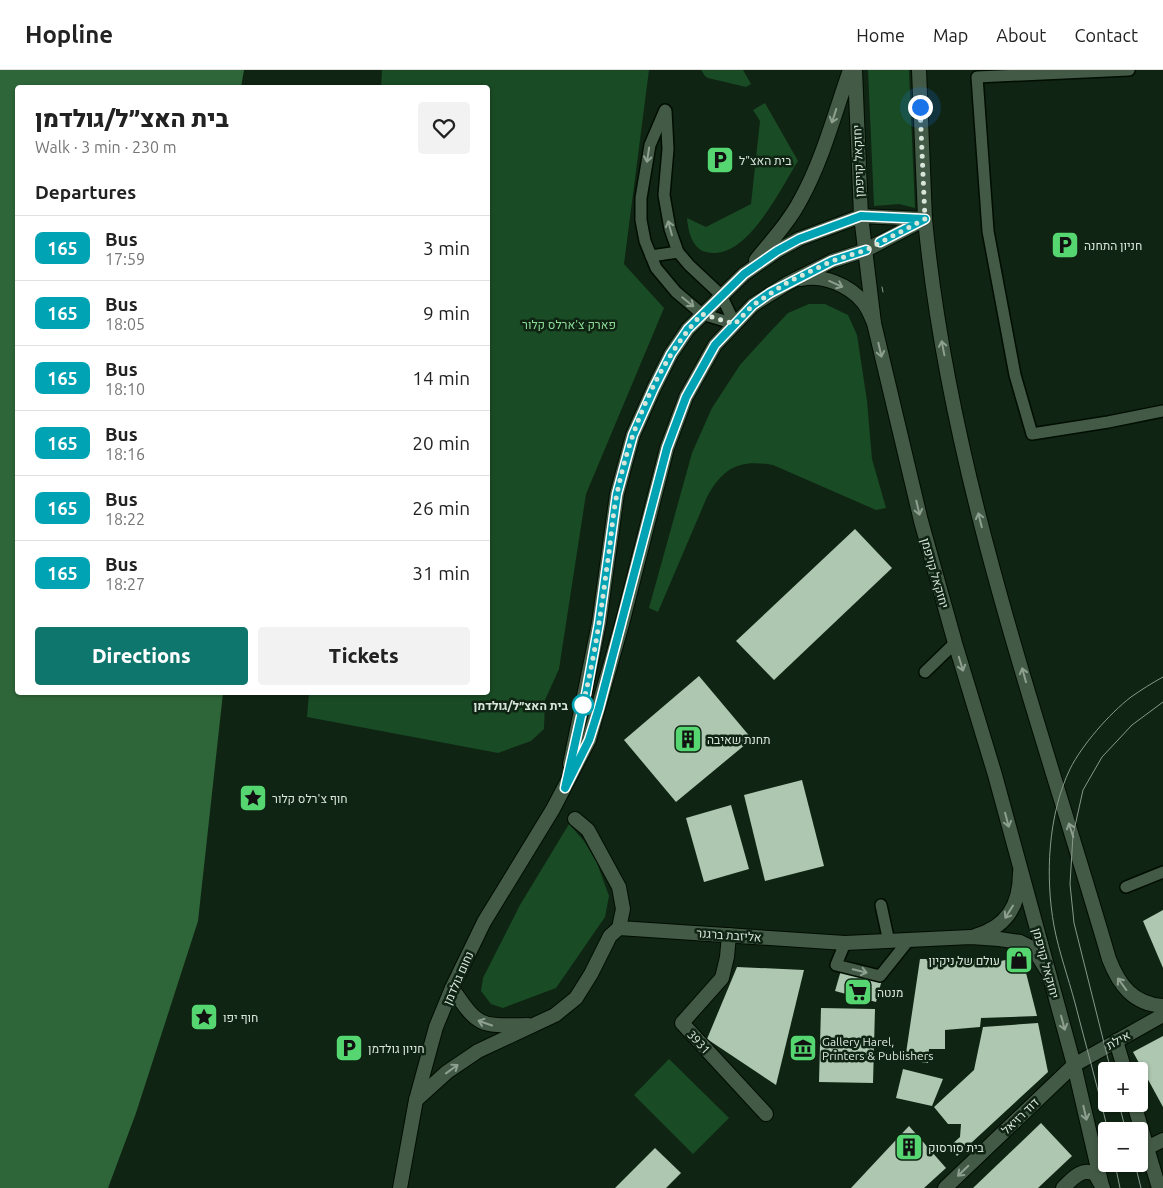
<!DOCTYPE html>
<meta charset="utf-8">
<style>
body{margin:0;font-family:Ubuntu,Heebo,sans-serif;background:#f2f2f2;color:#222;height:100vh;display:flex;flex-direction:column;font-size:19px;white-space:nowrap}
*{box-sizing:border-box;margin:0}
p{font-size:16px;color:#767676}
.icon{flex:none;width:28px;height:28px;fill:none;stroke:currentColor;stroke-width:2;stroke-linecap:round;stroke-linejoin:round}
.map{position:relative;flex:1;overflow:hidden}
.details{position:absolute;left:15px;top:15px;width:475px;height:610px;display:flex;flex-direction:column;background:#fff;border-radius:5px;box-shadow:0 1px 4px #0004}
.details>*{flex:none}
.badge{padding:0 10px;border-radius:8px;font-size:18px;line-height:32px}
.buttons{position:absolute;left:1098px;top:992px;display:grid;gap:10px}
.buttons a{display:grid;place-items:center;width:50px;height:50px;border-radius:5px;background:#fff;box-shadow:0 1px 4px #0004;font-size:25px}
.you{position:absolute;width:25px;height:25px;margin:-12px;border:4px solid #fff;border-radius:50%;background:#1a73e8;box-shadow:0 0 0 8px #1a73e833}
.map>.badge{position:absolute;translate:-50% -50%;box-shadow:0 0 0 2px #fff}
h2{padding:0 20px;font-size:19px;line-height:45px}
.round{display:grid;place-items:center;flex:none;width:52px;height:52px;border-radius:5px;background:#f2f2f2}
.overview{display:flex;align-items:center;justify-content:space-between;height:85px;padding:0 20px}
h1{font-size:24px;font-weight:800;line-height:38px}
.cta{display:flex;gap:10px;margin-top:auto;padding:10px 20px}
.cta a{flex:1;height:58px;border-radius:5px;background:#0f766e;color:#fff;font-size:20px;font-weight:800;line-height:58px;text-align:center}
.cta a+a{background:#f2f2f2;color:#222}
ul{padding:0;list-style:none}
li{display:flex;align-items:center;gap:15px;height:65px;padding:0 20px;border-top:1px solid #e0e0e0}
li div{flex:1}
li b{display:block;font-size:19px}
li em{font-style:normal}
li .badge{min-width:55px;font-weight:700;text-align:center}
header{display:flex;align-items:center;gap:30px;box-sizing:border-box;height:70px;padding:0 25px;background:#fff;border-bottom:1px solid #e0e0e0}
header strong{font-size:24px}
nav{display:flex;gap:28px;margin-inline-start:auto;font-size:18px}
.map>svg:first-child{display:block}
</style>
<header>
<strong>Hopline</strong>
<nav><a>Home</a><a>Map</a><a>About</a><a>Contact</a></nav>
</header>
<div class="map">
<svg width="1163" height="1118" viewBox="0 0 1163 1118">
<rect width="100%" height="100%" fill="#0f2413"/>
<!-- green -->
<g fill="#194b24">
<polygon points="382,0 649,0 624,194 664,238 586,424 559,599 545,630 544,659 531,671 498,683 307,647 309,623 488,622 488,18 381,17"/>
<polygon points="701,0 743,0 751,14 746,17 708,8 705,6"/>
<polygon points="868,0 909,0 915,138 899,134 874,136"/>
<path d="M765,33L798,91C780,119 746,193 706,182C692,179 688,160 687,148L706,157L751,134L760,51L753,40Z"/>
<path d="M809,234H825L848,245L857,265L867,331L872,389L886,438L876,440L773,395C740,389 723,397 707,427L658,542L649,538L692,383L712,338L740,295L770,262L788,243Z"/>
<polygon points="569,754 584,771 597,793 609,826 605,847 556,918 503,938 491,934 481,921 483,908 520,835"/>
<polygon points="669,989 729,1048 693,1084 634,1025"/>
</g>
<!-- water -->
<polygon fill="#2f6639" points="0,0 244,0 241,17 18,18 18,622 223,623 198,851 136,1043 108,1118 0,1118"/>
<!-- building -->
<g fill="#adc7b0">
<polygon points="855,459 892,498 774,610 736,571"/>
<polygon points="699,606 752,669 676,732 624,670"/>
<polygon points="802,710 824,796 765,811 744,725"/>
<polygon points="731,735 749,799 704,812 686,748"/>
<polygon points="1163,840 1163,898 1143,851"/>
<polygon points="1022,887 1037,946 981,948 980,957 945,960 945,979 929,979 928,993 905,990 920,889 984,889 984,894"/>
<polygon points="844,890 884,902 876,932 835,921"/>
<polygon points="737,897 804,900 776,1015 707,969"/>
<polygon points="821,938 875,939 873,1013 819,1012"/>
<polygon points="1038,953 1048,1002 957,1086 949,1077 960,1067 961,1054 948,1054 934,1037 974,1000 983,957"/>
<polygon points="1163,966 1163,1037 1133,982"/>
<polygon points="903,999 943,1009 932,1036 896,1028"/>
<polygon points="1041,1053 1072,1086 1038,1118 973,1118"/>
<polygon points="909,1056 946,1098 924,1118 851,1118"/>
<polygon points="655,1078 681,1103 666,1118 615,1118"/>
</g>
<g fill="none" stroke-linecap="round" stroke-linejoin="round">
<!-- service casing -->
<g stroke="#000d01" stroke-width="14">
<g id="service">
<polyline points="1129,0 977,7 988,161 1015,305 1032,364 1108,352 1163,341"/>
<polyline points="665,40 650,75 641,128 641,150 645,171 656,198 676,222 702,244 735,254"/>
<polyline points="666,41 668,79 664,125 670,159 678,182 689,195 721,225 735,254"/>
<polyline points="651,186 678,182"/>
<polyline points="925,602 955,573"/>
<polyline points="1126,817 1163,802"/>
<polyline points="881,835 889,872"/>
<polyline points="845,873 836,895 880,906 908,871"/>
</g>
</g>
<!-- pedestrian casing -->
<g stroke="#000d01" stroke-width="16">
<g id="pedestrian">
<polyline points="1116,971 1125,1001"/>
<polyline points="1074,995 1102,1116"/>
<polyline points="1134,1034 1159,1118"/>
</g>
</g>
<!-- minor casing -->
<g stroke="#000d01" stroke-width="16">
<g id="minor">
<polyline points="575,749 588,760 619,817 623,839 619,858"/>
<polyline points="729,865 727,887 722,908 682,953 766,1044"/>
<path d="M975,866C1007,857 1020,835 1020,802"/>
<path d="M452,918C479,958 480,956 528,955"/>
<polyline points="416,1030 447,1002 478,981 555,945 576,928 591,904 610,866 619,858 845,873 971,867 999,869 1020,872 1030,877 1038,886 1046,899"/>
<polyline points="1147,1078 1163,1070"/>
<polyline points="945,1118 1074,995"/>
<path d="M1063,1118C1072,1109 1082,1097 1095,1104L1103,1118"/>
</g>
</g>
<!-- tertiary casing -->
<g stroke="#000d01" stroke-width="16">
<g id="tertiary">
<polyline points="861,146 874,253 921,451 955,573 995,705 1074,995 1163,945"/>
<path d="M925,149C949,403 1038,645 1109,889C1119,915 1133,934 1163,936"/>
</g>
</g>
<!-- secondary casing -->
<g stroke="#000d01" stroke-width="16">
<g id="secondary">
<polyline points="855,0 861,146"/>
<polyline points="919,0 925,149"/>
<path d="M756,190C772,170 789,152 801,129C823,89 835,42 850,0"/>
<path d="M801,209C822,204 849,215 863,232C868,238 871,246 874,253"/>
<polyline points="570,694 599,553 617,424 633,365 654,318 671,284 688,259 744,204 777,181 799,169 861,146 924,149"/>
<polyline points="400,1118 416,1030 436,957 452,918 484,852 553,739 589,670 622,554 667,378 686,327 715,275 753,235 788,213 832,191 866,180 925,149"/>
</g>
</g>
<!-- service -->
<use href="#service" stroke="#435a46" stroke-width="11"/>
<!-- pedestrian -->
<use href="#pedestrian" stroke="#435a46" stroke-width="14"/>
<!-- minor -->
<use href="#minor" stroke="#435a46" stroke-width="14"/>
<!-- tertiary -->
<use href="#tertiary" stroke="#435a46" stroke-width="14"/>
<!-- secondary -->
<use href="#secondary" stroke="#435a46" stroke-width="14"/>
<!-- tram -->
<g stroke="#88998b" stroke-width="1">
<polyline points="882,217 883,222"/>
<polyline points="1111,1001 1074,853 1070,814 1073,765 1083,720 1102,687 1132,655 1163,632"/>
<polyline points="1119,1034 1126,1061"/>
<path d="M1108,1061C1098,1018 1086,976 1075,933C1068,907 1059,882 1054,856C1045,806 1048,745 1070,699C1082,675 1109,644 1131,627C1141,620 1152,613 1163,607"/>
<polyline points="1115,1094 1120,1118"/>
<polyline points="1135,1094 1141,1118"/>
</g>
</g>
<!-- one-way arrows -->
<defs><path id="oneway-shaft" d="M-6 0H5M1.5-3L5.5 0L1.5 3" fill="none" stroke-width="1.6" stroke-linecap="round" stroke-linejoin="round" transform="scale(1.25)"/></defs>
<g stroke="#8ea090">
<use href="#oneway-shaft" transform="translate(834 46) rotate(108)"/>
<use href="#oneway-shaft" transform="translate(648 85) rotate(99)"/>
<use href="#oneway-shaft" transform="translate(670 158) rotate(-105)"/>
<use href="#oneway-shaft" transform="translate(836 214) rotate(24)"/>
<use href="#oneway-shaft" transform="translate(688 232) rotate(39)"/>
<use href="#oneway-shaft" transform="translate(943 278) rotate(-101)"/>
<use href="#oneway-shaft" transform="translate(880 280) rotate(77)"/>
<use href="#oneway-shaft" transform="translate(918 438) rotate(77)"/>
<use href="#oneway-shaft" transform="translate(980 450) rotate(-104)"/>
<use href="#oneway-shaft" transform="translate(961 594) rotate(73)"/>
<use href="#oneway-shaft" transform="translate(1024 605) rotate(-106)"/>
<use href="#oneway-shaft" transform="translate(1007 750) rotate(75)"/>
<use href="#oneway-shaft" transform="translate(1071 760) rotate(-108)"/>
<use href="#oneway-shaft" transform="translate(1009 842) rotate(122)"/>
<use href="#oneway-shaft" transform="translate(860 901) rotate(14)"/>
<use href="#oneway-shaft" transform="translate(1122 914) rotate(-126)"/>
<use href="#oneway-shaft" transform="translate(485 953) rotate(-161)"/>
<use href="#oneway-shaft" transform="translate(1063 953) rotate(75)"/>
<use href="#oneway-shaft" transform="translate(452 999) rotate(-36)"/>
<use href="#oneway-shaft" transform="translate(1085 1043) rotate(77)"/>
<use href="#oneway-shaft" transform="translate(963 1101) rotate(136)"/>
</g>
<g fill="none" stroke-linecap="round" stroke-linejoin="round">
<!-- line casing -->
<g stroke="#fff" stroke-width="11">
<polyline id="line" points="866,180 832,191 770,223 753,235 715,275 686,327 667,378 599,638 589,670 565,718 586,624 599,553 617,424 633,365 654,318 671,284 688,259 744,204 777,181 799,169 861,146 925,149 880,172"/>
</g>
<!-- line -->
<use href="#line" stroke="#00a3b4" stroke-width="8"/>
<!-- walk -->
<path stroke="#d8e6da" stroke-width="5" stroke-dasharray="0 9" d="M583,635L582,638C594,591 601,543 607,496C611,472 612,448 617,424C629,362 658,291 702,244L735,254L753,235L788,212L832,191L866,180L925,149L920,37"/>
</g>
<!-- icons -->
<defs>
<g id="parking-square" transform="scale(1.4375)"><rect x="-9" y="-9" width="18" height="18" rx="4" fill="#56d671" stroke="#0f2413"/><path d="M-3.5-5.5H1a3.5 3.5 0 0 1 0 7H-1V5.5H-3.5ZM-1-3.4V-.6H.8a1.4 1.4 0 0 0 0-2.8Z" fill="#111"/></g>
<g id="building-square" transform="scale(1.4375)"><rect x="-9" y="-9" width="18" height="18" rx="4" fill="#56d671" stroke="#0f2413"/><path d="M-4-6H4V6H1V3H-1V6H-4ZM-2.5-4.3h1.7v1.8h-1.7ZM.8-4.3h1.7v1.8H.8ZM-2.5-1h1.7V.8h-1.7ZM.8-1h1.7V.8H.8Z" fill="#111"/></g>
<g id="sight-square" transform="scale(1.4375)"><rect x="-9" y="-9" width="18" height="18" rx="4" fill="#56d671" stroke="#0f2413"/><path d="M0-6L1.8-2.2L6-1.7L2.9 1.2L3.7 5.4L0 3.3L-3.7 5.4L-2.9 1.2L-6-1.7L-1.8-2.2Z" fill="#111"/></g>
<g id="shop-square" transform="scale(1.4375)"><rect x="-9" y="-9" width="18" height="18" rx="4" fill="#56d671" stroke="#0f2413"/><path d="M-5-2.5h2.3a2.7 3.5 0 0 1 5.4 0H5L5.5 6h-11ZM-1.5-2.5h3a1.5 2.3 0 0 0-3 0Z" fill="#111"/></g>
<g id="supermarket-square" transform="scale(1.4375)"><rect x="-9" y="-9" width="18" height="18" rx="4" fill="#56d671" stroke="#0f2413"/><path d="M-6-5.5h2.5l.6 2H6L4.5 2H-2.5L-4.4-4H-6ZM-1.5 3.2a1.3 1.3 0 1 0 .1 0ZM3 3.2a1.3 1.3 0 1 0 .1 0Z" fill="#111"/></g>
<g id="museum-square" transform="scale(1.4375)"><rect x="-9" y="-9" width="18" height="18" rx="4" fill="#56d671" stroke="#0f2413"/><path d="M0-6L6-3V-2H-6V-3ZM-5-1h2V3h-2ZM-1-1h2V3h-2ZM3-1h2V3H3ZM-6 4H6V6H-6Z" fill="#111"/></g>
</defs>
<g fill-rule="evenodd">
<use href="#parking-square" x="720" y="90"/>
<use href="#parking-square" x="1065" y="175"/>
<use href="#building-square" x="688" y="669"/>
<use href="#sight-square" x="253" y="728"/>
<use href="#shop-square" x="1019" y="890"/>
<use href="#supermarket-square" x="858" y="922"/>
<use href="#sight-square" x="204" y="947"/>
<use href="#parking-square" x="349" y="978"/>
<use href="#museum-square" x="803" y="978"/>
<use href="#building-square" x="909" y="1077"/>
</g>
<!-- markers -->
<circle fill="#fff" stroke="#00a3b4" stroke-width="2.5" cx="583" cy="635" r="10"/>
<g text-anchor="middle" dominant-baseline="central" stroke-width="5" stroke-linejoin="round" paint-order="stroke">
<!-- poi labels -->
<g font-size="12" fill="#d8e6da" stroke="#0f2413" text-anchor="start">
<text x="739" y="90">בית האצ"ל</text>
<text x="1084" y="175">חניון התחנה</text>
<text x="707" y="669">תחנת שאיבה</text>
<text x="272" y="728">חוף צ'רלס קלור</text>
<text x="1000" y="890" text-anchor="end">עולם של ניקיון</text>
<text x="877" y="922">מנטה</text>
<text x="223" y="947">חוף יפו</text>
<text x="822" y="971">Gallery Harel,<tspan x="822" dy="14">Printers &amp; Publishers</tspan></text>
<text x="368" y="978">חניון גולדמן</text>
<text x="928" y="1077">בית סורסוק</text>
</g>
<!-- street labels -->
<g font-size="12" fill="#d8e6da" stroke="#0f2413">
<text transform="translate(858 91) rotate(-92)">יחזקאל קויפמן</text>
<text transform="translate(935 503) rotate(74)">יחזקאל קויפמן</text>
<text transform="translate(729 865) rotate(4)">אליזבת ברגנר</text>
<text transform="translate(1046 893) rotate(75)">יחזקאל קויפמן</text>
<text transform="translate(458 908) rotate(-66)">נחום גולדמן</text>
<text transform="translate(1118 970) rotate(-29)">אילת</text>
<text transform="translate(699 972) rotate(47)">3931</text>
<text transform="translate(1020 1046) rotate(-44)">דוד רזיאל</text>
</g>
<!-- park labels -->
<g font-size="12" fill="#8bda96" stroke="#0f2413">
<text x="569" y="254">פארק צ'ארלס קלור</text>
</g>
<!-- stop labels -->
<g font-size="12" font-weight="bold" fill="#d8e6da" stroke="#0f2413" text-anchor="end">
<text x="568" y="635">בית האצ״ל/גולדמן</text>
</g>
</g>
</svg>
<div class="buttons">
<a>+</a>
<a>−</a>
</div>
<div class="you" style="left:920px;top:37px"></div>
<section class="details">
<div class="overview"><div><h1>בית האצ״ל/גולדמן</h1><p>Walk · 3 min · 230 m</p></div><a class="round"><svg class="icon" aria-label="heart" viewBox="0 0 24 24"><path d="M12 20l-8-8c-3-5 5-10 8-4 3-6 11-1 8 4z"/></svg></a></div>
<h2>Departures</h2>
<ul>
<li><span class="badge" style="background:#00a3b4;color:#fff">165</span><div><b>Bus</b><p>17:59</p></div><em>3 min</em></li>
<li><span class="badge" style="background:#00a3b4;color:#fff">165</span><div><b>Bus</b><p>18:05</p></div><em>9 min</em></li>
<li><span class="badge" style="background:#00a3b4;color:#fff">165</span><div><b>Bus</b><p>18:10</p></div><em>14 min</em></li>
<li><span class="badge" style="background:#00a3b4;color:#fff">165</span><div><b>Bus</b><p>18:16</p></div><em>20 min</em></li>
<li><span class="badge" style="background:#00a3b4;color:#fff">165</span><div><b>Bus</b><p>18:22</p></div><em>26 min</em></li>
<li><span class="badge" style="background:#00a3b4;color:#fff">165</span><div><b>Bus</b><p>18:27</p></div><em>31 min</em></li>
</ul>
<div class="cta"><a>Directions</a><a>Tickets</a></div>
</section>
</div>
